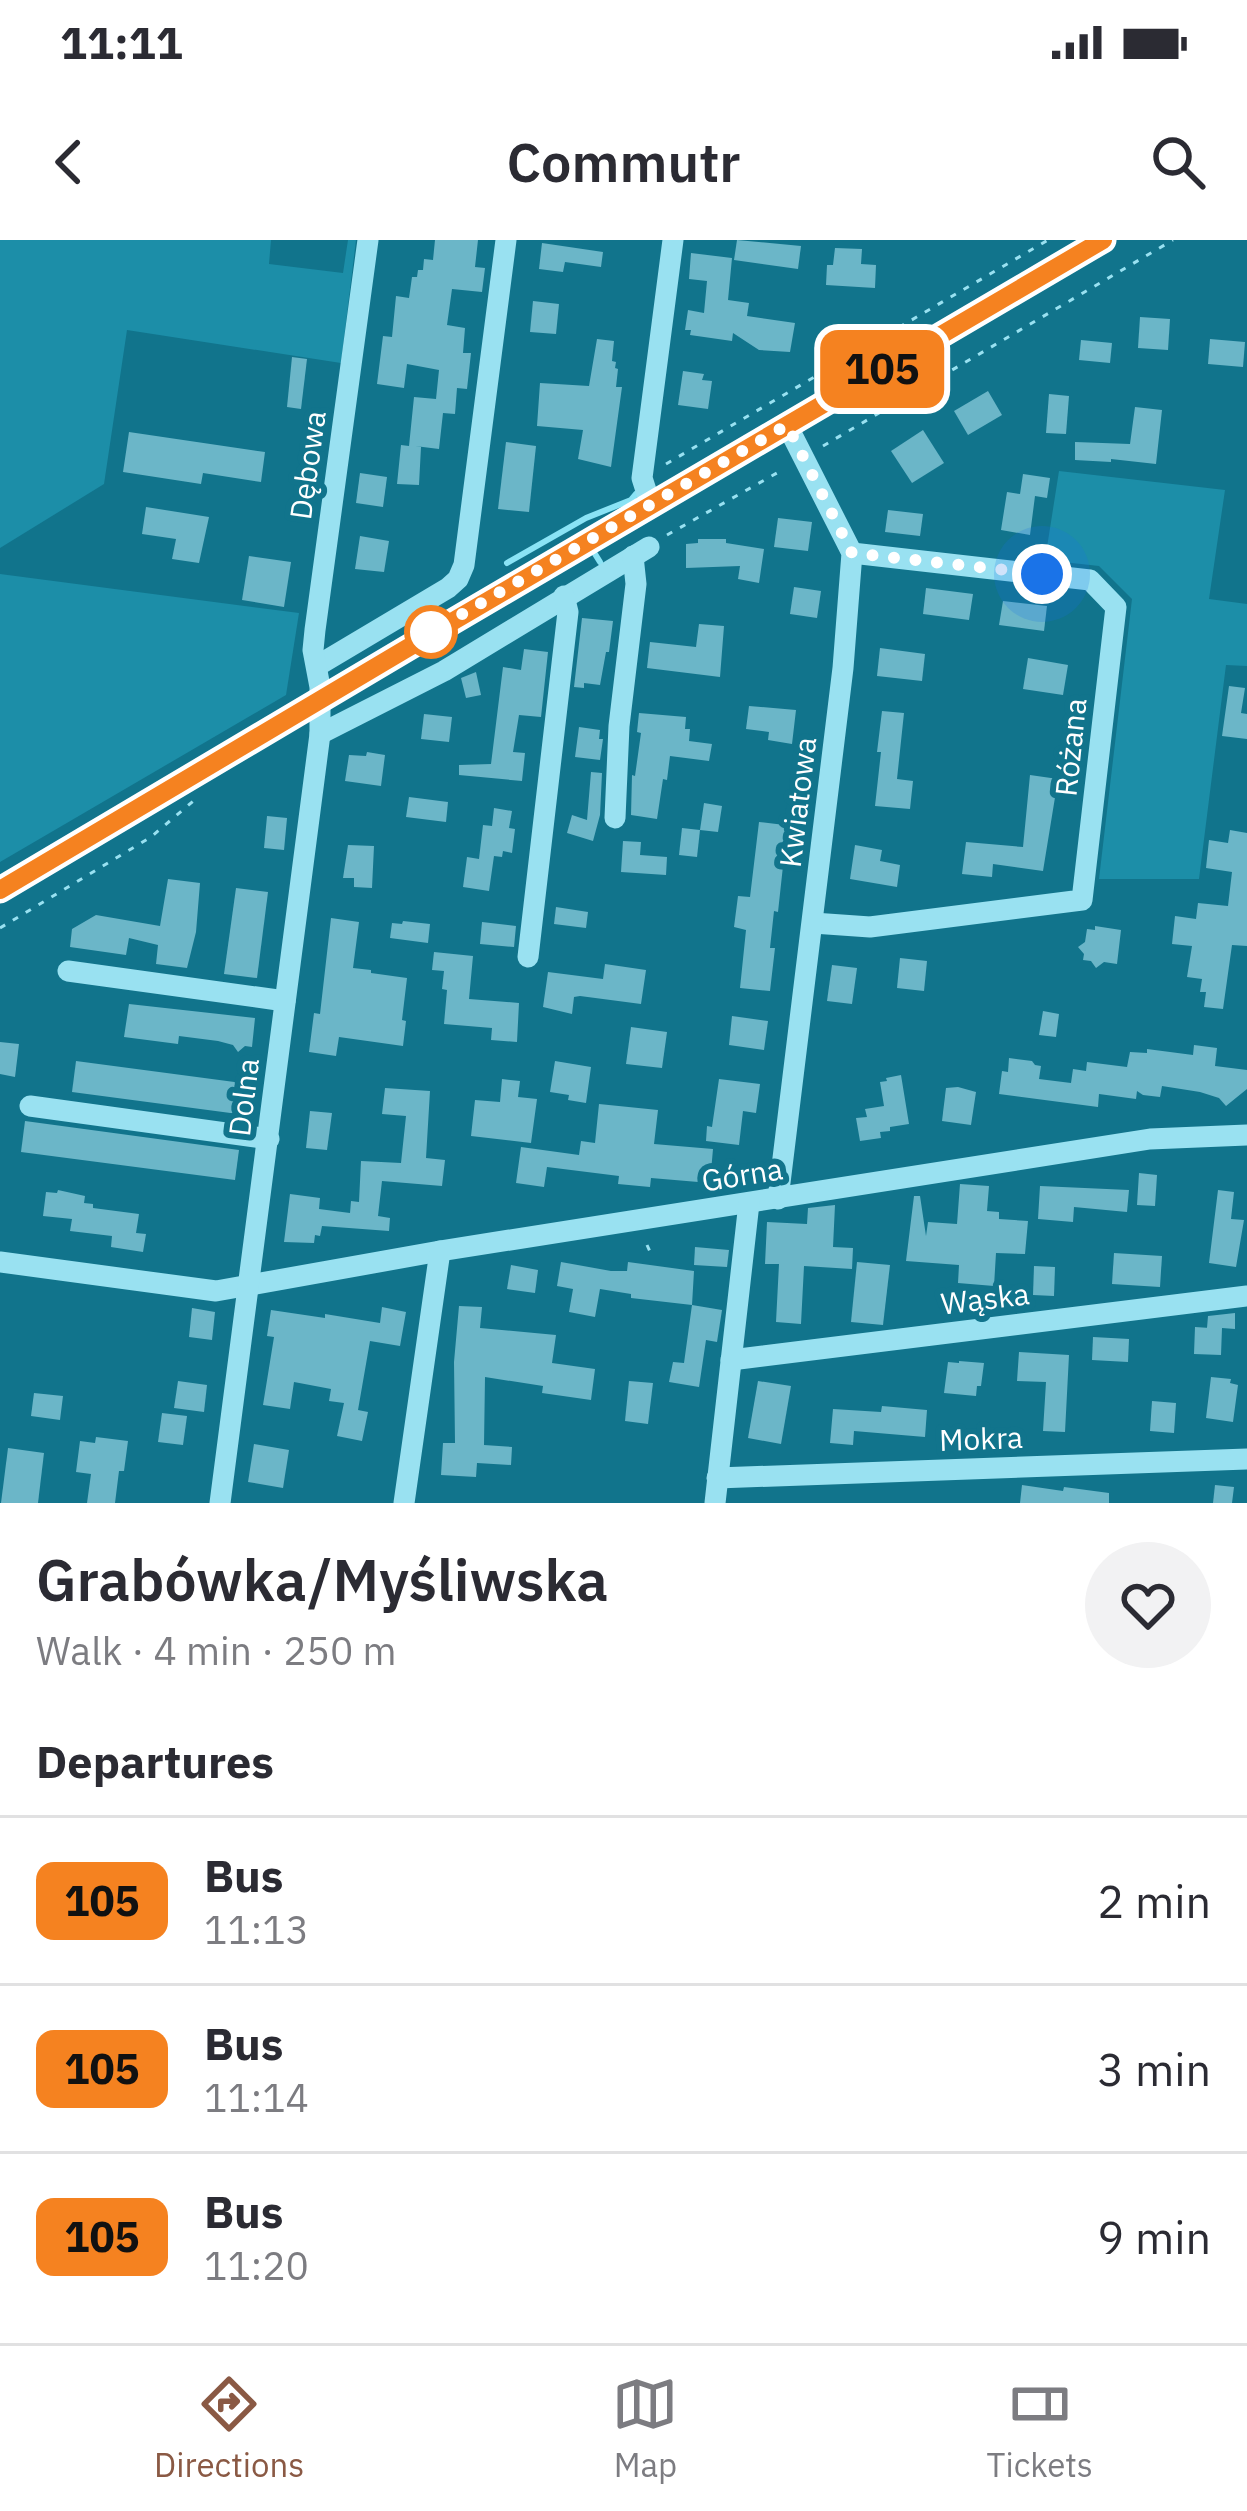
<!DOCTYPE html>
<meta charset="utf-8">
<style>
body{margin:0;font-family:"IBM Plex Sans",sans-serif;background:#f2f2f3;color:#2b2b33;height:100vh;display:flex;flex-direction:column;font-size:45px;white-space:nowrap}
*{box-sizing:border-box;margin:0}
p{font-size:39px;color:#7c7c81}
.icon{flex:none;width:66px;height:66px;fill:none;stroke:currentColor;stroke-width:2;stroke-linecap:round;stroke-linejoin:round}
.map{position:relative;height:1263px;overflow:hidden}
.panel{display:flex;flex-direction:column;background:#fff;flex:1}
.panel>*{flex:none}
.badge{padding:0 24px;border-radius:18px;font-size:42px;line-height:78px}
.you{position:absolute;width:60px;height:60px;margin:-30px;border:9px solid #fff;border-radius:50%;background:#1a73e8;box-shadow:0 0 0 18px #1a73e833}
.map>.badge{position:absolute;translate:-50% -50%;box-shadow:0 0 0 6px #fff}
h2{padding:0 36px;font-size:45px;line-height:108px}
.round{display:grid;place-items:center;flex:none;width:126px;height:126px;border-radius:63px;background:#f2f2f3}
.headline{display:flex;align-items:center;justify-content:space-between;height:204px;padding:0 36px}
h1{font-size:57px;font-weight:600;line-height:90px}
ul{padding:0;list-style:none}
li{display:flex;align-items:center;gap:36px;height:168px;padding:0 36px;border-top:3px solid #e1e1e2}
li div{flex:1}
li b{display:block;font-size:45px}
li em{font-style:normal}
li .badge{min-width:132px;font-weight:700;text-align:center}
.status{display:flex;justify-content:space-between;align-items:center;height:84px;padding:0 60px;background:#fff;direction:ltr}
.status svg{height:33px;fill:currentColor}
header{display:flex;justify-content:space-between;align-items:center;height:156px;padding:0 36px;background:#fff;font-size:54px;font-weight:600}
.tab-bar{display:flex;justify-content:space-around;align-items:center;height:168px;border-top:3px solid #e1e1e2;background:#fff;font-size:33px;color:#7c7c81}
.tab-bar a{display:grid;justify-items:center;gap:6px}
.tab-bar .current{color:#8a5944}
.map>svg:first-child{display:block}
</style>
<div class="status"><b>11:11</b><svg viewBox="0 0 49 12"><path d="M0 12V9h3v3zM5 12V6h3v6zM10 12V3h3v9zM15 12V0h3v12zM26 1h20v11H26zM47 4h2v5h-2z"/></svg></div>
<header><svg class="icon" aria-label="back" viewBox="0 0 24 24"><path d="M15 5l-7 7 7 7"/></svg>Commutr<svg class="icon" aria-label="search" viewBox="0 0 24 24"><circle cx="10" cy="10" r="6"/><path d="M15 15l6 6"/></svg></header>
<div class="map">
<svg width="1247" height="1263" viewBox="0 0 1247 1263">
<rect width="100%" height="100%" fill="#11748c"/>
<!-- green -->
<g fill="#1c8ea8">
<polygon points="0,0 271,0 269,24 343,33 348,0 356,0 341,123 127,90 104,244 0,308"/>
<polygon points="1059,231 1225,250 1209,359 1247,364 1247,426 1226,425 1199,639 1099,639 1132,359 1099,326 1045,320"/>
<polygon points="0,334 299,373 286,455 0,622"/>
</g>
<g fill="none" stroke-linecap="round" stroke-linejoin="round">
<!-- stream -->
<g stroke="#8ae3f5" stroke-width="6">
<polyline points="595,314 600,322"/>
<polyline points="507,323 586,278 631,260 636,254"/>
</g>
</g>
<!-- building -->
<g fill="#6bb6c8">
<polygon points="435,0 478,0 475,27 485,28 482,52 452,49 447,85 465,88 463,113 471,113 467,149 457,148 455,174 443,173 439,209 415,206 421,207 419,245 397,244 401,205 409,206 414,157 436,159 439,130 407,124 404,148 377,144 383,96 392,97 396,56 409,58 412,37 417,37 418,30 423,30 424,19 433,20"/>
<polygon points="737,0 801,6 798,29 734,20"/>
<polygon points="542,3 603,12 601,27 565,22 563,32 539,29"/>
<polygon points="835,8 862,9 861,24 876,25 875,48 826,45 827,25 833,25"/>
<polygon points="691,13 732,18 728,60 749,63 747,76 795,83 790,112 759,110 733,93 732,101 690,95 691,90 685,90 688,70 704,73 707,41 689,39"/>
<polygon points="533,61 559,64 556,94 530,92"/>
<polygon points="1140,77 1170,79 1168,110 1138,108"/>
<polygon points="597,99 614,101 612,121 616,122 615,128 618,129 616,147 622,147 611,227 578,219 583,190 537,186 540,143 589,146"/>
<polygon points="1210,99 1245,102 1243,127 1208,124"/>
<polygon points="1081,100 1112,103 1110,123 1079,120"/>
<polygon points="292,117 307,119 301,169 287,167"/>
<polygon points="683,131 704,134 702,140 712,141 708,169 678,165"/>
<polygon points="988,151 1002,175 968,195 954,171"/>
<polygon points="1049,154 1069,156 1066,194 1046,193"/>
<polygon points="1135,167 1162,170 1156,224 1111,219 1111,222 1075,220 1075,202 1130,204"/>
<polygon points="923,190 944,223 912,243 891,211"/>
<polygon points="129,192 265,212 261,242 203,233 201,244 123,232"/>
<polygon points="506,202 536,206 529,272 498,269"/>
<polygon points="360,233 387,237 383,267 356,263"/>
<polygon points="1023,234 1050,238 1047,258 1035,256 1030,295 1001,290 1007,252 1020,254"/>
<polygon points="146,267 209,277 199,323 172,319 176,299 142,294"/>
<polygon points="888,270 923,274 920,296 885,292"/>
<polygon points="778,278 812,282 808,311 774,307"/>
<polygon points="360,296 389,301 384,332 355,329"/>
<polygon points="698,299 726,299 726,303 764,309 759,343 738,339 740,326 686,328 686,304 698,303"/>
<polygon points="249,316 291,322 284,367 242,360"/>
<polygon points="794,347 821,351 817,378 790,374"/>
<polygon points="926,348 973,354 969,380 923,374"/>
<polygon points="1003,361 1047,366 1044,391 999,385"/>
<polygon points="582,378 613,381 609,412 606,412 600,445 584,443 584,448 574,447"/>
<polygon points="699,384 724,386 720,437 647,428 650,402 696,407"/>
<polygon points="880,408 925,414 922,441 877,436"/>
<polygon points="524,409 548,412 541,477 519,475 513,512 525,513 522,541 459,535 459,525 491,524 503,427 521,430"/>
<polygon points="1028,418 1068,425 1063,455 1023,449"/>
<polygon points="476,432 481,455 466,458 461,438"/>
<polygon points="1229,446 1245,448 1241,473 1247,474 1247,499 1222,496"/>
<polygon points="749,466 796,470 792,504 768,500 769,492 746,489"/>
<polygon points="882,471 904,473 897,539 913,541 910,569 875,566 881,512 877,512"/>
<polygon points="639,473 686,477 685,489 690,489 689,501 712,504 709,521 670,516 667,540 663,539 657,579 631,575 632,535 635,536 641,493 637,492"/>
<polygon points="424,474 452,477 449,502 421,499"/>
<polygon points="579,487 600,490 599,499 603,499 600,520 575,517"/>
<polygon points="367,512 385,515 381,546 345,541 349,515 366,516"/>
<polygon points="591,532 602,533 600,575 593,601 567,593 572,575 587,580"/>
<polygon points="1030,535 1058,539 1043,631 993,624 992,637 962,634 966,602 1023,607"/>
<polygon points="409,557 448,562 446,582 406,577"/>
<polygon points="704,563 722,566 718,592 700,590"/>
<polygon points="494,568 512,571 509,588 515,589 512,613 503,611 502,617 494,616 489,651 463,647 467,617 479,619 483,585 492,586"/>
<polygon points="267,576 287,578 284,610 264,608"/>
<polygon points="759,582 793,586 789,627 783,626 778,672 774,671 770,708 775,708 770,751 740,748 746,690 734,687 738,656 750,657"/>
<polygon points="682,588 700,590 697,617 679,615"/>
<polygon points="1230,590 1247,593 1247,706 1232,705 1223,769 1204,767 1206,752 1200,752 1202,739 1187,737 1192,706 1172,704 1175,676 1196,679 1198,663 1228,666 1232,632 1206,628 1209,600 1228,603"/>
<polygon points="623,601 641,602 640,615 667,617 666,635 621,632"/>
<polygon points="348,605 374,606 372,648 354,647 354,638 343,638"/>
<polygon points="855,605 882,610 880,621 900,625 897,647 850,639"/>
<polygon points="168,639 200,643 196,692 187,728 156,724 158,705 129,698 126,715 70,707 72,689 96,675 160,686"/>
<polygon points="236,648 268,652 257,738 224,734"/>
<polygon points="556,667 588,672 586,688 554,684"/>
<polygon points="331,678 359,682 353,728 371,730 371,733 407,738 402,780 406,781 403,806 339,797 336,816 309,812 314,773 320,774"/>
<polygon points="403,681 430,684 428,703 390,698 392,683 402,684"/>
<polygon points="482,682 516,686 514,707 480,704"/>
<polygon points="1095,686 1121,690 1117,724 1104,722 1096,728 1091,721 1083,720 1084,714 1078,707 1085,702 1087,689 1095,690"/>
<polygon points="434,712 473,716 469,759 519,763 517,802 491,800 492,788 444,784 447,750 442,749 444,731 432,730"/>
<polygon points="900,718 927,721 924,751 897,748"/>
<polygon points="605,724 646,730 641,764 580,756 574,757 572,774 543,767 548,732 603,739"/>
<polygon points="832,725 857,728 852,764 827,761"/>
<polygon points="129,764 255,778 252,807 245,806 238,812 233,805 218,801 179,796 178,804 124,797"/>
<polygon points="1043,771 1059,774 1056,797 1039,795"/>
<polygon points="732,776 768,781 764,810 729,805"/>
<polygon points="631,787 667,792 662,828 626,824"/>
<polygon points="0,802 19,804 15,837 0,834"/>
<polygon points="1194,805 1217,808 1215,826 1247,830 1247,849 1226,866 1219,858 1200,852 1162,846 1160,857 1143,855 1137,851 1136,859 1099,854 1098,867 999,854 1002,831 1008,832 1009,818 1032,821 1035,825 1041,826 1039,839 1071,843 1073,829 1086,831 1087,822 1127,827 1130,812 1147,813 1147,809 1193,815"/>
<polygon points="76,821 242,843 238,874 72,852"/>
<polygon points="555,821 591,827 586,863 568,860 569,855 550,852"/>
<polygon points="901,835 909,884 890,887 890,891 880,892 881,898 860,901 856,878 867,877 865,869 884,866 880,842 887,841 886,838"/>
<polygon points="502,839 520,841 518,857 537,859 531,903 471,896 475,860 500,862"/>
<polygon points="719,839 760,844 756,873 743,871 739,905 706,901 707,886 712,887"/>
<polygon points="958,847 976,852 971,885 942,881 946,848"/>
<polygon points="385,848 430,851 426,918 445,920 442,946 382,941 378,976 390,978 389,991 322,986 320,996 315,995 314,1003 284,1002 290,954 320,958 319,969 350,973 351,961 359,962 361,921 401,923 406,876 382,874"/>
<polygon points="599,864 658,870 654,904 713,909 710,943 651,938 650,947 618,944 619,936 547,927 544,947 516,943 521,907 579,915 581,901 595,903"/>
<polygon points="310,871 332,873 327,910 306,908"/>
<polygon points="25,881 239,910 235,940 21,912"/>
<polygon points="1139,933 1157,935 1155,966 1137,965"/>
<polygon points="960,944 989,946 987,971 999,972 999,979 1028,981 1025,1014 996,1013 994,1046 958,1043 959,1025 906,1021 914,956 920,956 926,996 928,982 957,984"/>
<polygon points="1040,946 1129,950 1127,972 1074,967 1073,982 1038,979"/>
<polygon points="58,950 85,956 84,963 93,964 93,968 139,974 136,993 146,994 143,1012 111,1007 112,996 70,991 72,979 43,976 46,952 57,953"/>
<polygon points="1218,950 1234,952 1231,979 1244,980 1236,1027 1209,1023"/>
<polygon points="835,965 833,1007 853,1008 852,1029 804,1026 801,1084 776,1082 779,1024 765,1024 767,982 807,984 808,968"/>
<polygon points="695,1007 729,1010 727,1027 694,1025"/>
<polygon points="1114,1013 1162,1016 1160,1047 1112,1044"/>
<polygon points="561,1022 611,1031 627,1031 628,1022 694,1031 692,1065 631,1058 631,1054 600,1049 595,1077 569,1072 573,1049 557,1046"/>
<polygon points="857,1022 890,1025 883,1085 851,1082"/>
<polygon points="511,1025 538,1030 535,1053 507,1049"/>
<polygon points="1034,1026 1055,1027 1054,1056 1033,1055"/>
<polygon points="692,1065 722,1070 717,1102 706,1100 699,1147 669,1142 673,1122 684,1123"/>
<polygon points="459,1066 482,1067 480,1088 556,1095 552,1123 595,1129 591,1160 542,1153 543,1146 485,1137 484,1205 512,1207 511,1225 477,1223 476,1237 441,1235 443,1203 455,1203 454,1122"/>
<polygon points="382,1067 406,1072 400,1106 370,1101 358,1170 368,1172 362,1201 337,1196 344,1163 329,1161 331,1149 294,1142 290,1169 263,1165 274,1097 267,1096 271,1070 325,1078 325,1074 380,1083"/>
<polygon points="192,1068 215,1072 212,1100 189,1097"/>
<polygon points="1235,1073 1235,1089 1222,1088 1221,1115 1194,1114 1195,1087 1210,1088 1207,1088 1208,1076"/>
<polygon points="1093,1097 1129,1099 1128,1122 1092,1120"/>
<polygon points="1019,1112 1069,1115 1065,1192 1043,1191 1046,1142 1017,1141"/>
<polygon points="959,1121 984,1123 981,1146 977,1146 976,1156 944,1153 948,1122 959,1123"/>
<polygon points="1211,1137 1231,1139 1230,1143 1238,1145 1233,1182 1206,1178"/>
<polygon points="178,1141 207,1145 204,1172 174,1168"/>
<polygon points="629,1141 653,1143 648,1184 625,1181"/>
<polygon points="758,1141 791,1146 781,1204 748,1198"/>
<polygon points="34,1153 63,1156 60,1180 31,1176"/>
<polygon points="1152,1161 1176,1163 1174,1193 1150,1191"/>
<polygon points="882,1166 927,1170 925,1197 854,1191 853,1205 830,1203 833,1169 881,1172"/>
<polygon points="162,1173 187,1176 183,1205 158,1202"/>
<polygon points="96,1197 128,1201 124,1231 119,1231 115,1263 87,1263 91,1234 76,1232 80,1201 95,1203"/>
<polygon points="254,1204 289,1210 283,1248 248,1242"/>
<polygon points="8,1208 44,1213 38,1263 1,1263"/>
<polygon points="1022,1245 1063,1251 1064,1247 1109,1253 1109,1263 1020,1263"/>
<polygon points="1215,1245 1234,1247 1232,1263 1213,1263"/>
</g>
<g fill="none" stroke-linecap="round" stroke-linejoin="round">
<!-- path -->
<g stroke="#99e1f1" stroke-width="3" stroke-dasharray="6 9" stroke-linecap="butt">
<polyline points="823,206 1173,0"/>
<polyline points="666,224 1048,0"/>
<polyline points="667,295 784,229"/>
<polyline points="0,688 151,597 198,557"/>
<polyline points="647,1005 651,1014"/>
</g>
<!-- minor -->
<g stroke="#99e1f1" stroke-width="21">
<polyline points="651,266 642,238 673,0"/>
<polyline points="317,426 448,348 458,339 464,325 506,0"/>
<polyline points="320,494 444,431 649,307"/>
<polyline points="615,578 619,486 636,344 633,316"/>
<path d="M0,650C366,431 734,215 1103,0"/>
<polyline points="813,683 870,687 1082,660 1116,367 1090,340 852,313"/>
<polyline points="528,717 568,372 564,356"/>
<polyline points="68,731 285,761"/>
<polyline points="30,866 269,899"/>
<polyline points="778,959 843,428 852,313 787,185"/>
<polyline points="0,1022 216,1051 440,1011 1150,899 1247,895"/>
<polyline points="731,1120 1247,1056"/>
<polyline points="717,1238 1247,1219"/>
<polyline points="220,1263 320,494 320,447 313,410 315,390 368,0"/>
<polyline points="404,1263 440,1011"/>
<polyline points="715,1263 749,963"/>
</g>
</g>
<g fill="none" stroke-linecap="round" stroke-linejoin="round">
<!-- line casing -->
<g stroke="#fff" stroke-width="27">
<path id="line" d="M0,650C367,432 733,214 1103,0"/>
</g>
<!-- line -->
<use href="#line" stroke="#f58220" stroke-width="18"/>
<!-- walk -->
<polyline stroke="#fff" stroke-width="12" stroke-dasharray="0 21.6" points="431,392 428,394 787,185 852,313 1042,334"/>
</g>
<!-- markers -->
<circle fill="#fff" stroke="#f58220" stroke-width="6" cx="431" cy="392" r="24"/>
<g text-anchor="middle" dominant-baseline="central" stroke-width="12" stroke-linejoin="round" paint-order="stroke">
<!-- street labels -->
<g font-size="30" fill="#fff" stroke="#11748c">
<text transform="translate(307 225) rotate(-82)">Dębowa</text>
<text transform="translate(1070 507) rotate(-84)">Różana</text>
<text transform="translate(797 562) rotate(-83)">Kwiatowa</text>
<text transform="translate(243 857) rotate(-83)">Dolna</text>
<text transform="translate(742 934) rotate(-9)">Górna</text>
<text transform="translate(985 1058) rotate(-7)">Wąska</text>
<text transform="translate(981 1198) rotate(-2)">Mokra</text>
</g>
</g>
</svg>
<div class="you" style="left:1042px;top:334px"></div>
<b class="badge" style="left:882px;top:129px;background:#f58220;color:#111">105</b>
</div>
<section class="panel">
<div class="headline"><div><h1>Grabówka/Myśliwska</h1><p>Walk · 4 min · 250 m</p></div><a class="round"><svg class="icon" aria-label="heart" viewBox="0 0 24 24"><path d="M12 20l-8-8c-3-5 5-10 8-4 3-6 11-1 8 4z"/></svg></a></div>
<h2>Departures</h2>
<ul>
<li><span class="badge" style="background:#f58220;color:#111">105</span><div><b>Bus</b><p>11:13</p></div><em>2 min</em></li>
<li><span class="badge" style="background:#f58220;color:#111">105</span><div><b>Bus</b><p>11:14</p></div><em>3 min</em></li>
<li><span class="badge" style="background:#f58220;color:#111">105</span><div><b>Bus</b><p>11:20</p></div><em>9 min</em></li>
</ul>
</section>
<nav class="tab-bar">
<a class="current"><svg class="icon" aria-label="directions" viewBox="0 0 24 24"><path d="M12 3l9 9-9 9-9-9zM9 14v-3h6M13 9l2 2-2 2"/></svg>Directions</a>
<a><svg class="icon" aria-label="map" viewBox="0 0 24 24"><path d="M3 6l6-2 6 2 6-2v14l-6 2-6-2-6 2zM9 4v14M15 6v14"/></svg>Map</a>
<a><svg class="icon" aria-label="tickets" viewBox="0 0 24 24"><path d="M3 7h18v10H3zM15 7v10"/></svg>Tickets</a>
</nav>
